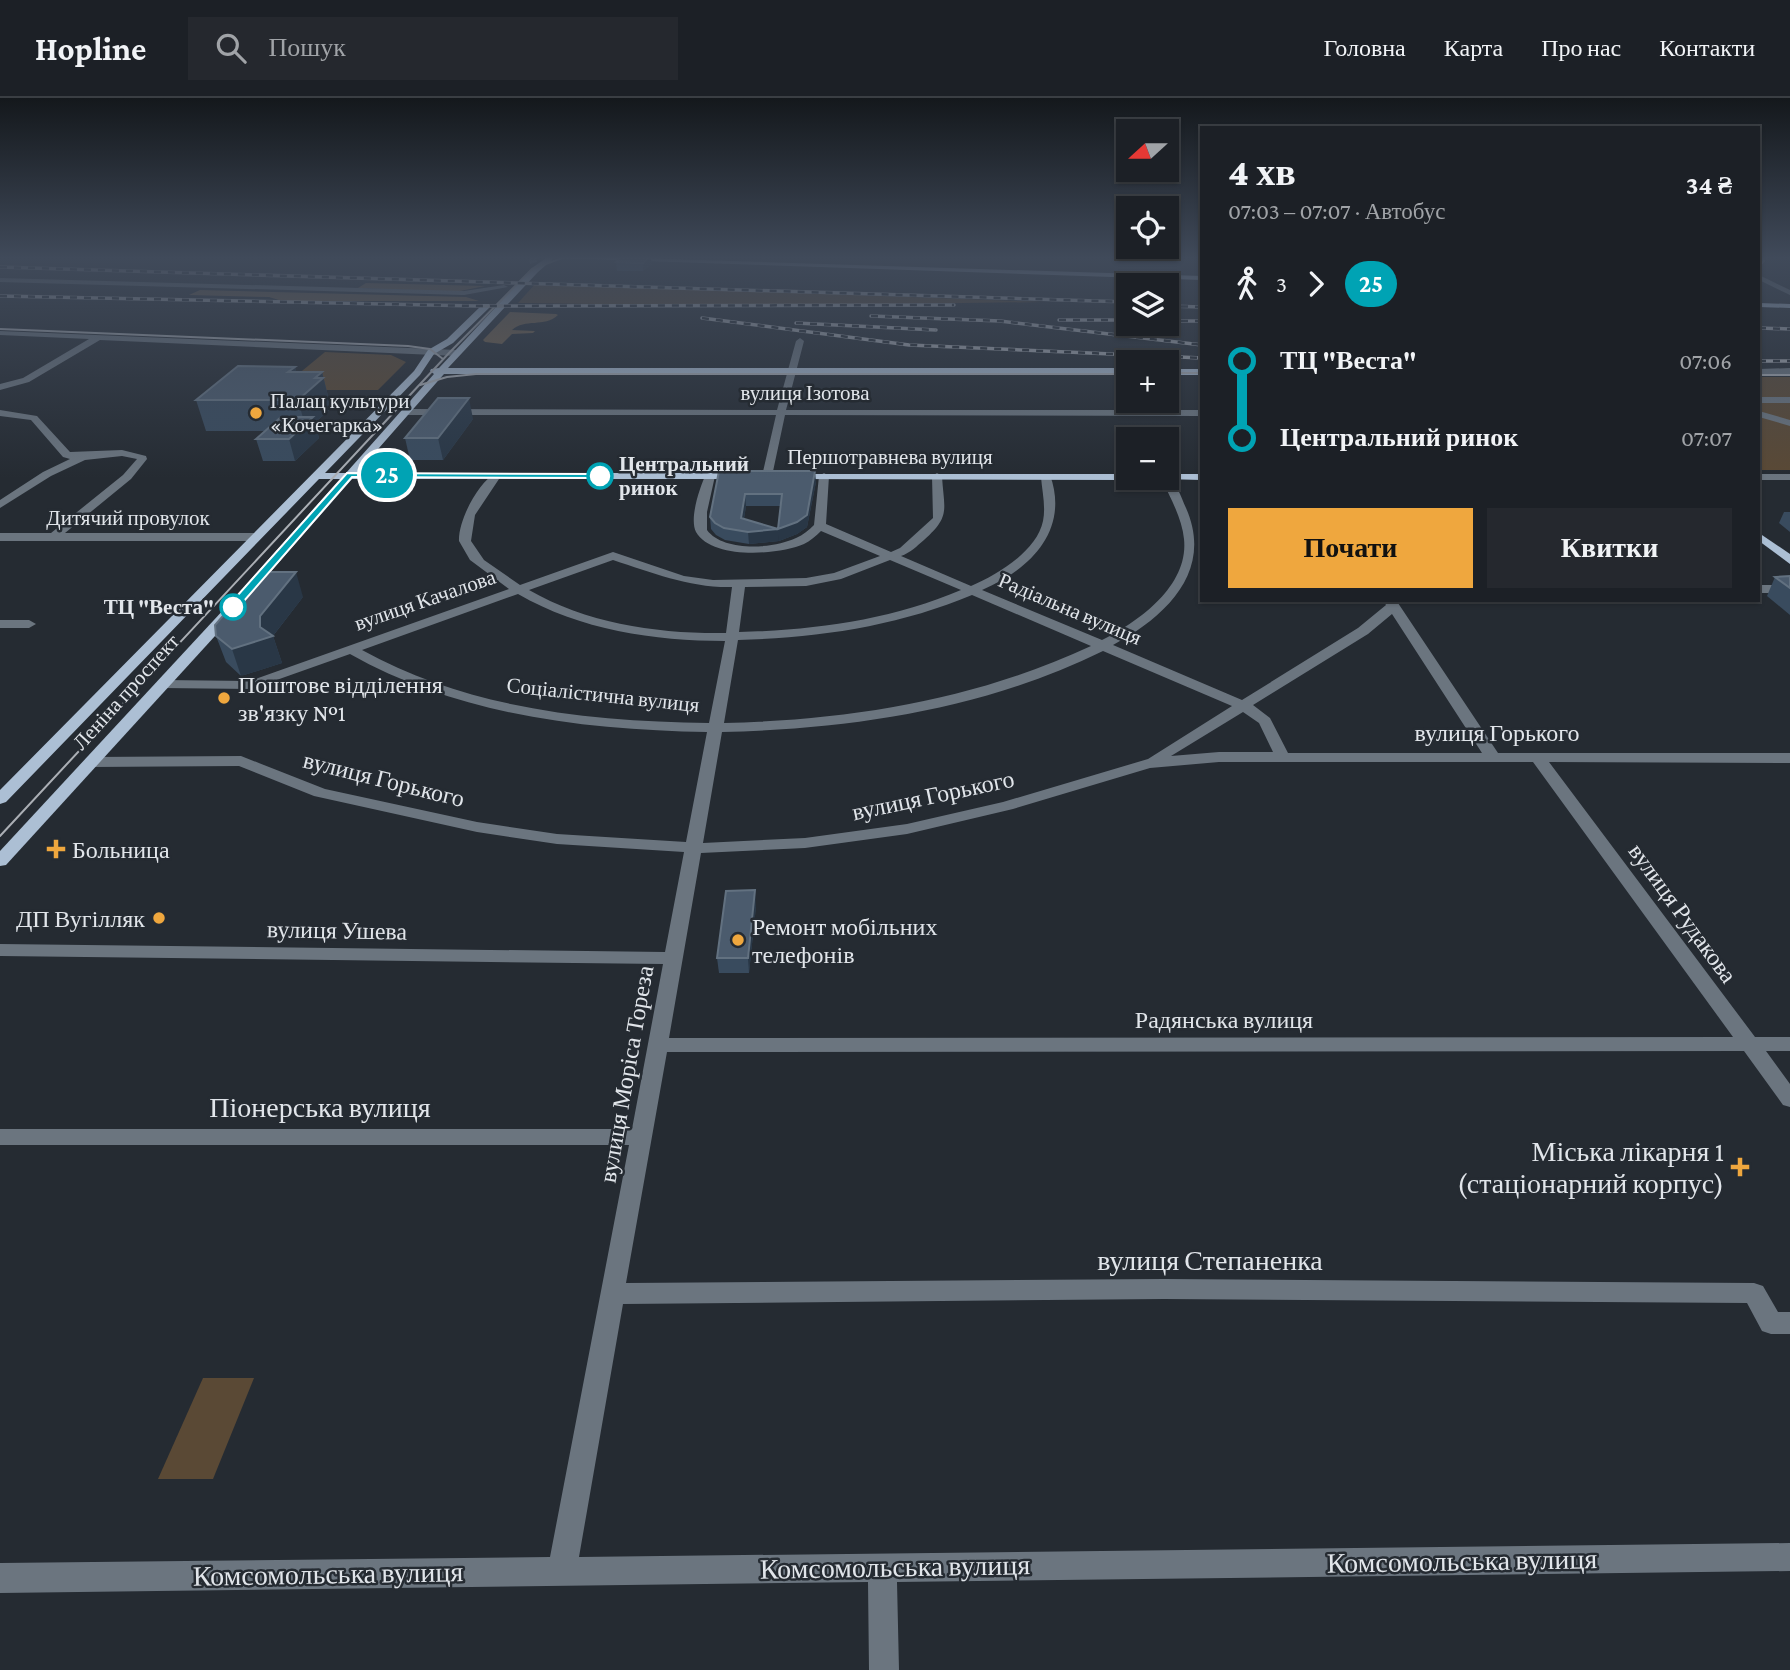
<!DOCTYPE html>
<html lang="uk">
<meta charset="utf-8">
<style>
body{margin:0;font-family:"Crimson Pro",serif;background:#25282e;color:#f1f3f6;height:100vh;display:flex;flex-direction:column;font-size:26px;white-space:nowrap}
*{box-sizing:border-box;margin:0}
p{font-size:23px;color:#a0a3a7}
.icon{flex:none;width:38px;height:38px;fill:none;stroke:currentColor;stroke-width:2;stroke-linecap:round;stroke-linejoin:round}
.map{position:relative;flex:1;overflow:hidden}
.drawer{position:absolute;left:1200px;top:28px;width:560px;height:476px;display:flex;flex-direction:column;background:#1c2026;border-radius:0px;box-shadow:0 2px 5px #0004,0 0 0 2px #3a3e43}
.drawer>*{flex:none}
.badge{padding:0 14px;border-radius:23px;font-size:24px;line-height:46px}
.needle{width:46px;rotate:249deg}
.fabs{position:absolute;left:1116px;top:21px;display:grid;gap:14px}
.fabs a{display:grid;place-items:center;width:63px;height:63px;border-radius:0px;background:#1c2026;box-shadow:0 2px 5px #0004,0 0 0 2px #3a3e43;font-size:35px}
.map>.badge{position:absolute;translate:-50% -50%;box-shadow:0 0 0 4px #fff}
.legs{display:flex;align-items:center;gap:10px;height:77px;padding:0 28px;font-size:23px}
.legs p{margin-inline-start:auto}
.headline{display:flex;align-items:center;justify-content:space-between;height:119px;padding:0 28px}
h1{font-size:38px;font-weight:800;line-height:52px}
.cta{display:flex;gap:14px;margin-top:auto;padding:14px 28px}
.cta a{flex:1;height:80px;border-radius:0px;background:#efa73e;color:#111;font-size:28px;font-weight:800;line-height:80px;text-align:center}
.cta a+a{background:#25282e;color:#f1f3f6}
ul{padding:0 28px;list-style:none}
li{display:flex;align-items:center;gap:24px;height:77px;font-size:26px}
li i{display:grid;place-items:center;width:10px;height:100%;margin:0 9px;background:currentColor}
li i::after{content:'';width:18px;height:18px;margin:-9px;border:5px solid;border-radius:50%;background:#1c2026}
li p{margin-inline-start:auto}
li:first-child i{background:linear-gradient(#0000 50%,currentColor 0)}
li:last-child i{background:linear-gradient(currentColor 50%,#0000 0)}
header{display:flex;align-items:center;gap:42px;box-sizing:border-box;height:98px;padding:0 35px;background:#1c2026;border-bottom:2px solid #3a3e43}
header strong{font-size:33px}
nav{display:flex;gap:38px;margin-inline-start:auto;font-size:24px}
.search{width:490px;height:63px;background:#25282e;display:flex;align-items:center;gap:18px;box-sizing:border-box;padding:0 24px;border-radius:0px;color:#a0a3a7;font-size:26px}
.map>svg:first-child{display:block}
</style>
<header>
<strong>Hopline</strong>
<div class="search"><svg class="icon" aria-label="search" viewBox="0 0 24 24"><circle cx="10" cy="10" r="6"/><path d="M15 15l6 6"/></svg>Пошук</div>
<nav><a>Головна</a><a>Карта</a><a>Про нас</a><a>Контакти</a></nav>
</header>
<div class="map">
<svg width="1790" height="1572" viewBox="0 0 1790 1572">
<rect width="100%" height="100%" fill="#252b32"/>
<!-- green -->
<g fill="#5a4935">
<polygon points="536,185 1045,204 747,208 518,205"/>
<polygon points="325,254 391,257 406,264 378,292 307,292 291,282"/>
<rect x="1759" y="279" width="31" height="93"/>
<polygon points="203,1280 254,1280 213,1381 158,1381"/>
</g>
<!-- forest -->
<g fill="#736049">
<polygon points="366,185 485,188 455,194 358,190"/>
<polygon points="200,192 466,199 479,203 282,203 269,199 189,197"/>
<path d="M510,214L556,216L558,217C544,230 525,220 512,232L535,233L533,235L512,236L502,246L485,244L483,242Z"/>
</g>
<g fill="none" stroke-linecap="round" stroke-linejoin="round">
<!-- minor -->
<g fill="#6b757f" fill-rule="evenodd">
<polygon points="529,160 537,160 537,164 530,166"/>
<polygon points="1759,177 1790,192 1790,197 1759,182"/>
<polygon points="0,180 464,193 504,187 508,189 464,197 0,184"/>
<polygon points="0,233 457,252 461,255 457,258 100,242 29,284 0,292 0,286 23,280 89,241 0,237"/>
<polygon points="800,240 804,243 786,312 1202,312 1202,318 785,317 772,378 767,381 762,378 776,317 407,317 402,314 407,311 777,312 796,243"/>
<polygon points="1790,270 1790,276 1759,277 1759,271"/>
<rect x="1759" y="299" width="31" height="6"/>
<polygon points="0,312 37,318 70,354 122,352 146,358 147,361 131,381 65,435 256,435 262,439 256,443 0,443 0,435 51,435 123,377 137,361 122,358 85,362 51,378 0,410 0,402 43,374 70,361 63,359 31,322 0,318"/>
<polygon points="1759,313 1790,322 1790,328 1759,319"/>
<path d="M496,375L501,378L475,417L471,443L484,462L520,487L613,454L684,478L713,482L806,480L834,475L880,458L821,433C816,438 810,443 804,446C779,457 712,462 696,434C689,420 700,389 706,376L715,378L707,414V432C723,454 773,451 796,440C803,437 809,432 814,427L819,378L824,375L829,378L826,426L891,454L900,450L933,420L932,378L937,375L942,378C944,412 951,418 924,442C917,448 910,455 901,458L971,488C997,477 1037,453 1043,423C1046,408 1042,393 1041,379L1050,377C1070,432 1030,472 982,492L1102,542C1138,524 1189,488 1184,441C1182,420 1170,399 1161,380H1167V377C1176,383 1181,399 1186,410C1214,473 1166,519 1113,547L1242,602L1358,530L1386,507L1383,502H1396L1498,655H1790V665L1549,664L1755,939H1790V953H1766L1790,986V1009L1783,1007L1744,953L667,954L626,1185L1164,1181L1754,1185L1763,1188L1778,1214H1790V1236H1771L1762,1233L1747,1205L1164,1201L623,1206L579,1459L1790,1445V1473L897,1484L899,1572H869L868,1484L0,1495V1465L550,1459L629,1047H0V1031H632L663,866L0,858V846L665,854L684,754L557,746L477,734L314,698L239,668L92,669L84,664L92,659L241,658L325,691L477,724L557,736L686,744L707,634C585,632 458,617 350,556L251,591L162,590L155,586L162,582L250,583L509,491L470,462L459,443C458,423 478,384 496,375ZM613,462C653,475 690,490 732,489L726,535C659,536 588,526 529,492ZM890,462L961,492C891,522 815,532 739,534L745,489L806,488L841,481ZM518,496C580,532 654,543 725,543L709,625C590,623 468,611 362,552ZM972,497L1091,548C975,602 851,622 724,625L738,542C818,540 898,528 972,497ZM1392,516L1482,655H1288L1270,620L1253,607L1368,536ZM1103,553L1232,608L1148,661L1003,704L907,726L805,740L703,745L722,634C852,631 985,611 1103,553ZM1243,614L1259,625L1273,654H1219L1171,658ZM1219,664H1533L1733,939L669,940L701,755L805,750L907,736L1013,711L1150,670Z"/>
<rect x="1759" y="376" width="31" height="6"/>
<rect x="1759" y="487" width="31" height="8"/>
<polygon points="0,522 29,522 36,526 29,530 0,530"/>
</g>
<!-- major -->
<g fill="#acbfd4" fill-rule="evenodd">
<polygon points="546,160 554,160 538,174 448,270 1129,270 1129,276 444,276 357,375 739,375 744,378 739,381 352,381 253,494 245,494 245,488 340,381 319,381 6,704 0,706 0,692 414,273 428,252 447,241 483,206 489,206 489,210 453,245 434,256 420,277 325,375 346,375 434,276 430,273 431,271 439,270 532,170"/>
<polygon points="555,160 637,160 1202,178 1202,182"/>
<polygon points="1759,205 1790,206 1790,210 1759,209"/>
<rect x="1167" y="271" width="35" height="6"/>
<polygon points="788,376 1129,376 1129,380 1134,380 1129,382 792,381 787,378"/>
<polygon points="1167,376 1202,376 1202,382 1163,381 1167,380"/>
<polygon points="1759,435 1790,456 1790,466 1759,443"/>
<polygon points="231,508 236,509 236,515 6,767 0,768 0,753 226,509"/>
</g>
<!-- tram -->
<g stroke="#abafb5" stroke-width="2">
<polyline points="1759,168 1764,163 1763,160"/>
<polyline points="0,231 408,248 430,251 443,261"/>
<polyline points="1167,275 1202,275"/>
<polyline points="1759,277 1790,277"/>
<polyline points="420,287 447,279 476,276 1129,276"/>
<polyline points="0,738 449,255 532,171 562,160"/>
</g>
<!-- rail casing -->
<g stroke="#abafb5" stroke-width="3.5">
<g id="rail">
<polyline points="0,169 1129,204"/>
<polyline points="0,198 477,208 954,207"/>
<polyline points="1167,208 1202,209"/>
<polyline points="871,218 1000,223 1202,247"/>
<polyline points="702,220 909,247 1202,260"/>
<polyline points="1059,222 1129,222"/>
<polyline points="1167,223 1202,223"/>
<polyline points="796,225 936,232"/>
<polyline points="1759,230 1790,231"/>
<polyline points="1759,263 1790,263"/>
</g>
</g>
<!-- rail -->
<use href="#rail" stroke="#252b32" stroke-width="2.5" stroke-dasharray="7" stroke-linecap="butt"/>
</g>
<!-- wall -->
<g fill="#394b5e">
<polygon points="616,164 652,166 643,173 617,173"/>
<polygon points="295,269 296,274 322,274 331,310 315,325 319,340 295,363 263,363 256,341 265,333 206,333 196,302"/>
<polygon points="473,321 443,362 410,362 405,340"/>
<polygon points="719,373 816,384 807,429 797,436 779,443 778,431 781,408 746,408 744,421 779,443 749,446 725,442 716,437 711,431 710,419"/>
<polygon points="1784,414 1790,414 1790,434 1779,425"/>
<polygon points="1790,478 1790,517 1767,498 1775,479"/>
<polygon points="303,499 273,538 282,565 241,578 226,564 216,538"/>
<polygon points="756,808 749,875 719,875 717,860"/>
</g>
<!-- shaded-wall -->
<g fill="#293746">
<polygon points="648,160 651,160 652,166 643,173 643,165"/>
<polygon points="295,269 303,298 315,280 322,274 331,310 315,325 319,340 295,363 289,341 305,327 298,302 288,274"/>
<polygon points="469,300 473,321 443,362 438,340"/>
<polygon points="815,373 816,384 807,429 797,436 779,443 778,431"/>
<polygon points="745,396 746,408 742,432 741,420"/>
<polygon points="778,431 779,443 749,446 748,434"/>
<polygon points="296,474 303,499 272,539 273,538 282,565 241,578 232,551 260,529 260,518"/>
<polygon points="755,792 756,808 749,875 748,860"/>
</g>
<!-- building -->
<g fill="#4b5b6d" stroke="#627180" stroke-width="2">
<polygon points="620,160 648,160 643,165 616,164"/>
<polygon points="238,268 295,269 288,274 322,274 315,280 323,280 298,302 196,302"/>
<polygon points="438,300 469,300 438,340 405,340"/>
<polygon points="281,319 313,319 289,341 256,341"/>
<polygon points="719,373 815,373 807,417 797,424 778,431 782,396 745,396 741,420 778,431 748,434 724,430 715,425 710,419"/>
<polygon points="261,474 296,474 260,518 260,529 273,538 232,551 216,538 215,527"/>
<polygon points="1790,478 1790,490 1775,479"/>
<polygon points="755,792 748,860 717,860 726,793"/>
</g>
<!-- sky -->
<linearGradient id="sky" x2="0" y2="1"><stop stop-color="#14181c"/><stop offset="0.42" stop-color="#404a5a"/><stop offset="1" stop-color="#404a5a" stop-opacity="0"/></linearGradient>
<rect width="1790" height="380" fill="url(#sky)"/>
<!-- line-1 -->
<polygon fill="#00a3b4" stroke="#fff" stroke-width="2" points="347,375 600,376 604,378 600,380 352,379 237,511 229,511 229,507"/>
<!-- markers -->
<g fill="#efa73e" stroke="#252b32" stroke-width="2.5">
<circle cx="256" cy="315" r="7"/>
<circle cx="224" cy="600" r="7"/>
<path d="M52.5 740.5h7v7h7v7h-7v7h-7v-7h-7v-7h7z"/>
<circle cx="159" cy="820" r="7"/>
<circle cx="738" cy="842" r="7"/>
<path d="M1736.5 1058.5h7v7h7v7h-7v7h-7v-7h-7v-7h7z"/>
</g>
<g fill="#fff" stroke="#00a3b4" stroke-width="3.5">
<circle cx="600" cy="378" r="12"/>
<circle cx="233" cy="509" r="12"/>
</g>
<g text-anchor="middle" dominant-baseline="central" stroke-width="5" stroke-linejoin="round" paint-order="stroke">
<!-- far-street labels -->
<g font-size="21" fill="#e1e5ea" stroke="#252b32">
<text x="805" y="295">вулиця Ізотова</text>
<text x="890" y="359">Першотравнева вулиця</text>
<text x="128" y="420">Дитячий провулок</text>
<text transform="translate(425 502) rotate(-19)">вулиця Качалова</text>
<text transform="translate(1070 511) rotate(23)">Радіальна вулиця</text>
<text transform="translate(126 594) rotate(-48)">Леніна проспект</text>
<text transform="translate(603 597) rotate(6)">Соціалістична вулиця</text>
</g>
<!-- far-poi labels -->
<g font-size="21" fill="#e1e5ea" stroke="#252b32" text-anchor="start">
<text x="270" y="303">Палац культури<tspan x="270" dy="24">«Кочегарка»</tspan></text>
</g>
<!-- far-stop labels -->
<g font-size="21" font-weight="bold" fill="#e1e5ea" stroke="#252b32" text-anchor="start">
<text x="619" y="366">Центральний<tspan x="619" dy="24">ринок</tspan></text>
<text x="214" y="509" text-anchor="end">ТЦ "Веста"</text>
</g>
<!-- poi labels -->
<g font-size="24" fill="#e1e5ea" stroke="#252b32" text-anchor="start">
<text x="238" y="586">Поштове відділення<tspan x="238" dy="28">зв'язку №1</tspan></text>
<text x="72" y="751">Больница</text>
<text x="145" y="820" text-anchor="end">ДП Вугілляк</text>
<text x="752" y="828">Ремонт мобільних<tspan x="752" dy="28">телефонів</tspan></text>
</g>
<!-- street labels -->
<g font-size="24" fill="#e1e5ea" stroke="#252b32">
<text x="1497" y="634">вулиця Горького</text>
<text transform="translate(384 681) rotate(14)">вулиця Горького</text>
<text transform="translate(933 697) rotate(-12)">вулиця Горького</text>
<text transform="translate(1683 815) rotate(54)">вулиця Рудакова</text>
<text transform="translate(337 832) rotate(1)">вулиця Ушева</text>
<text x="1224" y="921">Радянська вулиця</text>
<text transform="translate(626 976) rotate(-80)">вулиця Моріса Тореза</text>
</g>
<!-- near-street labels -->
<g font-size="28" fill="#e1e5ea" stroke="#252b32">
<text x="320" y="1009">Піонерська вулиця</text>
<text x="1210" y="1162">вулиця Степаненка</text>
<text transform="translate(1462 1463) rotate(-1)">Комсомольська вулиця</text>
<text transform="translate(895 1469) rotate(-1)">Комсомольська вулиця</text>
<text transform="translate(328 1476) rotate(-1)">Комсомольська вулиця</text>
</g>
<!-- near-poi labels -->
<g font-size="28" fill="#e1e5ea" stroke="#252b32" text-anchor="end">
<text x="1724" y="1053">Міська лікарня 1<tspan x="1724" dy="32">(стаціонарний корпус)</tspan></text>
</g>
</g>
</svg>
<div class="fabs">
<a><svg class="needle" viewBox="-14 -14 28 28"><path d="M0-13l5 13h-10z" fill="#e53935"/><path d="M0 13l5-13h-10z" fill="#a0a3a7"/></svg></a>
<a><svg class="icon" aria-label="locate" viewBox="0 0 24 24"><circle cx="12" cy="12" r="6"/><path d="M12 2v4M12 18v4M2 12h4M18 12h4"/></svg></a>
<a><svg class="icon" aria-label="layers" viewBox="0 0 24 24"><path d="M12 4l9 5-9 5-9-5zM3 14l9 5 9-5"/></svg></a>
<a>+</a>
<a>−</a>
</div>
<b class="badge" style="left:387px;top:377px;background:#00a3b4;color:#fff">25</b>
<section class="drawer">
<div class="headline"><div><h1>4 хв</h1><p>07:03 – 07:07 · Автобус</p></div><b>34 ₴</b></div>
<div class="legs"><svg class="icon" aria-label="walk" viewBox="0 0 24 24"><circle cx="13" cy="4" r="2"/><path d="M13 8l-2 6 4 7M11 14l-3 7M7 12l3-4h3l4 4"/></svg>3<svg class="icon" aria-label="forward" viewBox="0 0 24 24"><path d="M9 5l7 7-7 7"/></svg><b class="badge" style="background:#00a3b4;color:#fff">25</b></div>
<ul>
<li><i style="color:#00a3b4"></i><b>ТЦ &quot;Веста&quot;</b><p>07:06</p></li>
<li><i style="color:#00a3b4"></i><b>Центральний ринок</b><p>07:07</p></li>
</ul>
<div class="cta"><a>Почати</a><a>Квитки</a></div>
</section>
</div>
